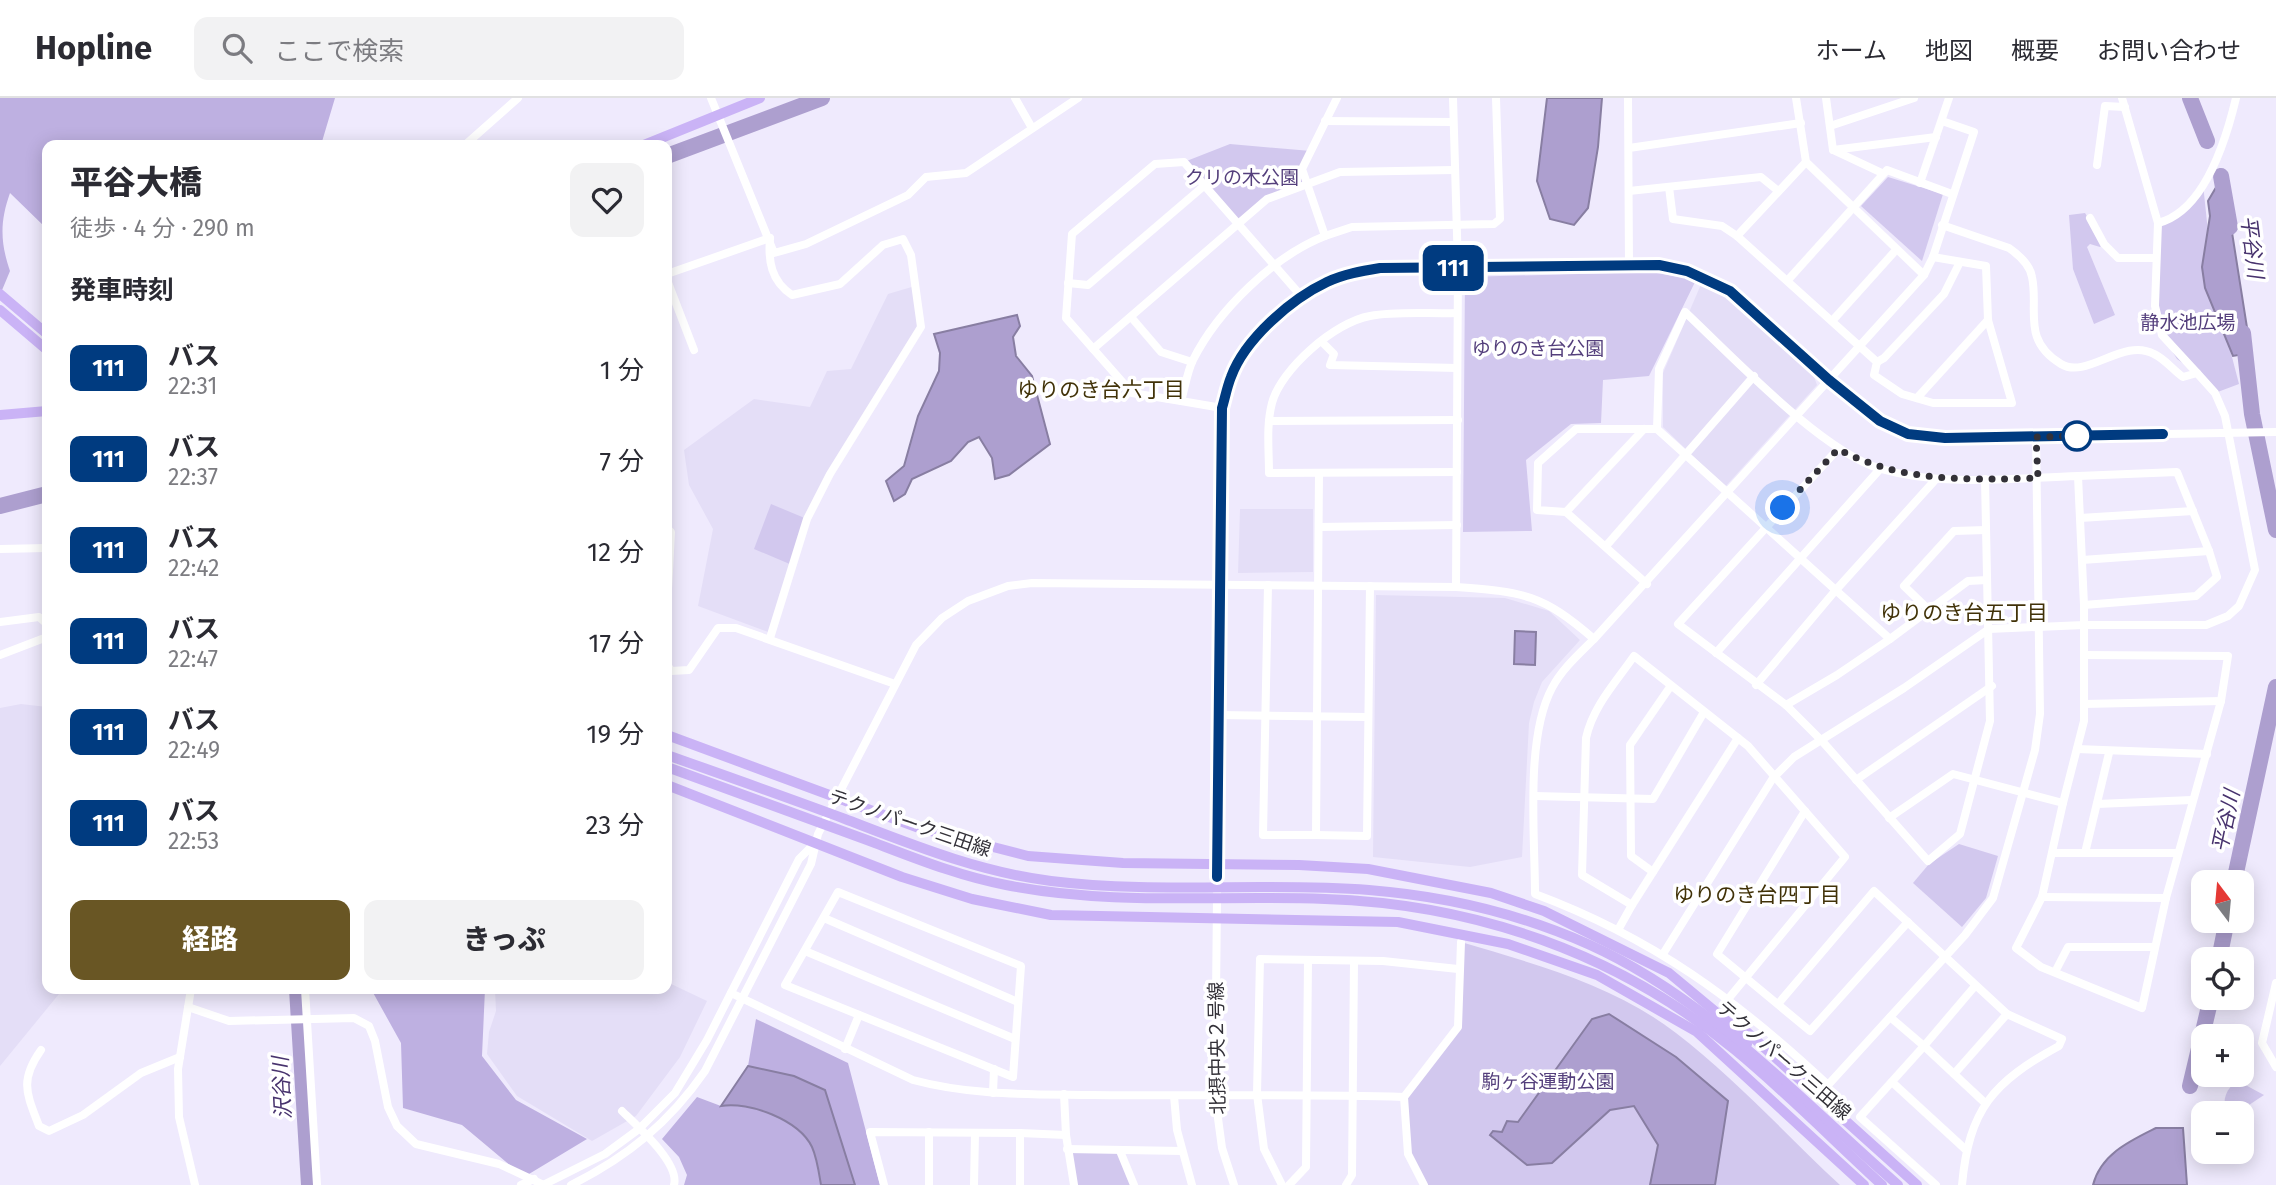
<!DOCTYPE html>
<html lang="ja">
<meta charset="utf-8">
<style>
body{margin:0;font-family:"Fira Sans","Noto Sans JP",sans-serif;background:#f2f2f3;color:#2b2b33;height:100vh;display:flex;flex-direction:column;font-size:26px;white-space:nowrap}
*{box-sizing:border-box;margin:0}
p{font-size:23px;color:#7c7c81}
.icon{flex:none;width:38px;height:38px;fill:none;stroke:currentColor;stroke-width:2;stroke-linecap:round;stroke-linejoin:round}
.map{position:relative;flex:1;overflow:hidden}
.panel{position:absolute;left:42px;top:42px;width:630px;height:854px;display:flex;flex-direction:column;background:#fff;border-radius:14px;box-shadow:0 4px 18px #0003}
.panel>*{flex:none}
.badge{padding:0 14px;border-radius:10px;font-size:24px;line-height:46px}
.needle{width:46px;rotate:344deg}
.fabs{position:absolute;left:2191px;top:772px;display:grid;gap:14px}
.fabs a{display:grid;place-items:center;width:63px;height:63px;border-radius:14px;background:#fff;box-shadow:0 4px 18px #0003;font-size:35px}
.you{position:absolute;width:35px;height:35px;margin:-18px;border:5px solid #fff;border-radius:50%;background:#1a73e8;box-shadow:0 0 0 10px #1a73e833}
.map>.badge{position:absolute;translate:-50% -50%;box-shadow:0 0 0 4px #fff}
h2{padding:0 28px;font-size:26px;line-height:63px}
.round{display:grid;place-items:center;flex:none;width:74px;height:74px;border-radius:14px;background:#f2f2f3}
.summary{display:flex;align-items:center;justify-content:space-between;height:119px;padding:0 28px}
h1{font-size:33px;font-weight:800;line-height:52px}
.action{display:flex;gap:14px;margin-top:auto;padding:14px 28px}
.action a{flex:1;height:80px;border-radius:14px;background:#695624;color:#fff;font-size:28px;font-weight:800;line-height:80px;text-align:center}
.action a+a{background:#f2f2f3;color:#2b2b33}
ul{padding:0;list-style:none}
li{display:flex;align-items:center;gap:21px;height:91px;padding:0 28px}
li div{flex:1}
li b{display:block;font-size:26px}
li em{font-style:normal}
li .badge{min-width:77px;font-weight:700;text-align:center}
header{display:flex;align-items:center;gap:42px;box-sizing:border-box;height:98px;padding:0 35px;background:#fff;border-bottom:2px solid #e1e1e2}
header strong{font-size:33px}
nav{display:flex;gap:38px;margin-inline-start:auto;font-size:24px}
.search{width:490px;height:63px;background:#f2f2f3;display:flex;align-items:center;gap:18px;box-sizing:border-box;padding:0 24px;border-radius:14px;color:#7c7c81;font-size:26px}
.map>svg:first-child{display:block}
</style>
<header>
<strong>Hopline</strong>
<div class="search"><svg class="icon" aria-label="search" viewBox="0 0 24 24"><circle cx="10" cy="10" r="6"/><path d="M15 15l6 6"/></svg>ここで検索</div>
<nav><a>ホーム</a><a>地図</a><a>概要</a><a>お問い合わせ</a></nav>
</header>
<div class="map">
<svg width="2276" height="1087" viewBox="0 0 2276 1087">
<rect width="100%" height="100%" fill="#efeafd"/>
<!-- built -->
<g fill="#e4def7">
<polygon points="1702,184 1723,198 1813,276 1817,287 1725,389 1663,329 1663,275"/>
<polygon points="915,188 921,229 807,421 771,535 698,508 713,431 689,387 684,352 754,301 810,309 827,273 851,271 888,196"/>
<polygon points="1240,411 1313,411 1313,474 1238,475"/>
<polygon points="1376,497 1505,500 1549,513 1580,542 1542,584 1534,604 1529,625 1522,759 1470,769 1373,759"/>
<polygon points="21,606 47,609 47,891 63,891 0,968 0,610"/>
<polygon points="667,884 707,903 680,959 636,1018 592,1043 517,998 487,956 489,934 496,913 495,891 667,891"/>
</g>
<!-- green -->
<g fill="#d2c8ee">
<polygon points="1230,46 1311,53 1302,71 1307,86 1267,101 1237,125 1184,64"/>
<polygon points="1888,79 1943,96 1922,163 1861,108"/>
<polygon points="2203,86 2208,134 2202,169 2205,190 2226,236 2239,286 2215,295 2197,275 2177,261 2162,237 2155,208 2158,125 2171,122"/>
<polygon points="2085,115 2104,146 2100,149 2090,146 2087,149 2115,217 2094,226 2073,171 2069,117"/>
<polygon points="1651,174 1696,182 1649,278 1603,282 1601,325 1571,326 1526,362 1532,433 1463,434 1465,179"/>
<polygon points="771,406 807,421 792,467 754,451"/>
<polygon points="1959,746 1998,758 1986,800 1962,829 1913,785 1929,766"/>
<path d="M1461,844C1535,866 1614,887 1676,935C1735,980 1786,1037 1840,1087H1424L1408,1056L1404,999L1458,929Z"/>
<path d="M2238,983L2264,997L2237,1015H2226C2222,1001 2226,990 2238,983Z"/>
<polygon points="1067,1051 1120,1053 1134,1087 1074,1087"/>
</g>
<!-- forest -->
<g fill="#beb0e1">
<path d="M0,0H335L321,47H47V131L10,95C0,123 0,144 10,173L0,197Z"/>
<polygon points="371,891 485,891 482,958 516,1002 587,1041 524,1079 462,1027 403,1010 401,945"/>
<polygon points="756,921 848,965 880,1087 684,1087 687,1077 679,1059 662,1041 697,999 721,1008 748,968"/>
</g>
<!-- water -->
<g fill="#ad9fcf" stroke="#887ea2" stroke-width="2">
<polygon points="1547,0 1602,0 1598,49 1588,110 1574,127 1550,121 1537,83"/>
<polygon points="2218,86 2223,88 2228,109 2251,255 2233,258 2205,190 2202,169 2210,118 2208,103"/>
<polygon points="1017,217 1020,228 1013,239 1016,258 1032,278 1050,346 1009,377 995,381 992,360 979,339 968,344 951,363 912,381 905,396 894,403 886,383 904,368 918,318 939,273 940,255 934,236"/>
<polygon points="1515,533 1536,534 1535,567 1514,566"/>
<polygon points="1609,916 1676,959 1728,1003 1715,1087 1650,1087 1658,1047 1634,1008 1610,1012 1552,1065 1527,1067 1490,1037 1493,1033 1502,1034 1507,1023 1518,1024 1592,921"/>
<path d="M748,968L794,978L825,992L855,1087H821C819,1075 817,1060 812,1049C799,1022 749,1003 721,1008Z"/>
<path d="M2156,1030H2183L2187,1087H2093C2101,1056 2130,1043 2156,1030Z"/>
</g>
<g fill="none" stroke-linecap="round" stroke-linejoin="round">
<!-- river -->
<g stroke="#ad9fcf" stroke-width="16">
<polyline points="2190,0 2207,43"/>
<polyline points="667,58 822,0"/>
<polyline points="2221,78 2230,129"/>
<polyline points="2243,235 2252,316 2276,432"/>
<polyline points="0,408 47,396"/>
<polyline points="2234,784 2276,589"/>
<polyline points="2219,861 2227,822"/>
<polyline points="297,891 309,1087"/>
<polyline points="2190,988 2211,900"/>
</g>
<!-- minor -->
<g stroke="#fff" stroke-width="8">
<polyline points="711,0 774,155 806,146 908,97 926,79 966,75 1078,0"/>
<polyline points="1015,0 1032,30"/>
<polyline points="1453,0 1458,170 1456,489"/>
<polyline points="1628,0 1629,166"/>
<polyline points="1796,0 1806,64 1924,177"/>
<polyline points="1826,0 1833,52 1882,75"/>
<polyline points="1325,23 1453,24"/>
<polyline points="1830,28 1914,0"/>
<polyline points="465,47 518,0"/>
<polyline points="1629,50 1801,25"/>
<polyline points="1833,52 1936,39"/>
<polyline points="2097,67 2105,8 2125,9"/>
<polyline points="1920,85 1949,0"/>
<polyline points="1669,89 1673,121 1722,128 1737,138 1877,264 1874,277 1902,296 1933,305 2012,305 1988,222 1986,168 1933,159"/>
<polyline points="1629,93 1761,79 1777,92"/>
<polyline points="2090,120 2104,146 2118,160 2156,160"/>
<path d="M2158,125C2205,113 2226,42 2236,0"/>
<path d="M1942,127L2009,150C2019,157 2030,167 2032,179C2039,211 2021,242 2061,266C2087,282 2123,239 2154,256C2165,261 2173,272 2183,279L2197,275L2162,237L2155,208L2158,125L2122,0"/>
<polyline points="1325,138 1352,129 1494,126 1500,121 1496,0"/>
<polyline points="1737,138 1806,64"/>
<path d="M770,140C768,163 771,183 792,197L840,186L883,147L903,141L911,157L921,229L830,376L807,421L770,540"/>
<polyline points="667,176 770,140"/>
<polyline points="667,182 694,252"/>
<polyline points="1788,182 1887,72 1952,96"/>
<polyline points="1068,185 1088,187 1205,87"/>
<path d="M1457,215C1429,216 1397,213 1370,218C1335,224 1281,271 1272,305C1266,328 1269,352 1269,375L1457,374"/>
<polyline points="1131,219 1161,254 1192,264"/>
<polyline points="1833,222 1896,152"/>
<polyline points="1322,244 1334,256 1330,267 1457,270"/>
<polyline points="1093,251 1267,101 1340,74 1454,72"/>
<polyline points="1877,264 1884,260 1944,196 1960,164"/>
<polyline points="1917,300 1988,222"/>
<polyline points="1181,303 1132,295 1066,220 1072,136 1155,66 1184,64 1302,199"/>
<path d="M1222,310L1181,303C1185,290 1187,274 1193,262C1218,212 1274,158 1325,138L1302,71L1337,0"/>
<polyline points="1269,323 1458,322"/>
<path d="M1657,331L1659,271L1685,214C1732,258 1822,354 1881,371C1944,389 2013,380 2078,378L2084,507V623L2063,705L1953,676L1889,720"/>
<polyline points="1838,351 1678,526 1786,607 1822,643 1928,763 1960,736 1990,623 1985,381"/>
<polyline points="2078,378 2177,374 2209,453 2217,479 2196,498 2084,507"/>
<polyline points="1566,414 1644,331"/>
<polyline points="2080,420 2193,413"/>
<polyline points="1319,429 1457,427"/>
<polyline points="667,430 671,434 667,510"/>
<polyline points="1606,448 1754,278"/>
<polyline points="0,451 47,450"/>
<polyline points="2082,462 2209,453"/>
<polyline points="1647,486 1566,414 1537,412 1538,365 1576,331 1657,331 1890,541 1837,577 1786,607"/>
<polyline points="1268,487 1263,737 1316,737 1319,375"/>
<polyline points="1929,512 1904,488 1954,433 1986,432"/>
<polyline points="0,524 39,519 47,526"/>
<path d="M1594,541C1579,556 1562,571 1552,590C1525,640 1535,738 1535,796C1653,840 1736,901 1828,987L1965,837L1993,800L2035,652L2040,616L2036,339"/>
<polyline points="1890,541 1968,483 1987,482"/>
<polyline points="1716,555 1880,371"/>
<polyline points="0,557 47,539"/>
<polyline points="667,566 671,573 689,572 718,530 736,530 895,586"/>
<polyline points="1756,587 1835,493 1936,381"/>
<polyline points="2084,606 2221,603"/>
<polyline points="1218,617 1367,619"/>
<polyline points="2077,651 2207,656"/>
<polyline points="1856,682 1992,588"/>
<polyline points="1535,698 1653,701 1704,614"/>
<polyline points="2063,705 2042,799 2016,850 2041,869 2142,910 2166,800 2221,603 2228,558 2084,557"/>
<polyline points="2097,706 2192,702"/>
<polyline points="1805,713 1717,856 1810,933 1908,824"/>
<polyline points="1316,737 1367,738 1370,488"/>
<polyline points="2053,755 2177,755"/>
<polyline points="2085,755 2109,655"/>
<polyline points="1653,774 1631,758 1630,647 1670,589"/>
<polygon points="838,794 1021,868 1013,979 785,887"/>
<polyline points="2042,799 2166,800"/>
<polyline points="1632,807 1738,640"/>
<polyline points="824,820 1018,904"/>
<path d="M1618,832L1632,807L1582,777L1586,640C1593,608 1616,584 1634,558L1748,648L1845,759L1729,900"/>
<polyline points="805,853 1015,941"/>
<polyline points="1663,856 1773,680 1794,659 1904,590 1989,531 2084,527 2206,527 2228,518 2239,508 2255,472 2225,318 2215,295 2197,275"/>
<polyline points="2055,874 2068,849 2155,849"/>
<polyline points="2276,885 2262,945 2276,969"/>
<polyline points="1975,888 1924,948 1984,1004"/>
<polyline points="191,891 178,971 179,1019 195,1087"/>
<polyline points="305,891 317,1087"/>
<path d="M731,895L913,982C972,998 1032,996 1093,997C1197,998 1300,996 1404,999"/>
<path d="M1778,906L1874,793L2007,916L2062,941L2059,948C1993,984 1969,1011 1962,1087"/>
<polyline points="188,909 229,923 354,920 369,928 375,943 388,1009 397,1028 416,1046 499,1066 544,1087"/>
<polyline points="1890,919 1924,948 1860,1019 1936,1087"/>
<polyline points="845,951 859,917"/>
<path d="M41,952C19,983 27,996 39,1028L49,1033L83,1017L141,975L180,959"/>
<polyline points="1954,976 2007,916"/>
<polyline points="1892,984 1965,1051"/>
<polyline points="993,995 994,971"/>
<polyline points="1064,996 1066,1037 1074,1087"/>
<polyline points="1174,998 1177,1032 1192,1087"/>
<path d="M622,1013C637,1028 680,1065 674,1087"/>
<polyline points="1020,1035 1066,1037"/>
<polyline points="1067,1051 1182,1053"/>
<polyline points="1120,1053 1134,1087"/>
<polyline points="521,1087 534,1081"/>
<polyline points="543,1087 605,1056 639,1031 675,995 707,942 799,761 814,746"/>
<path d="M571,1087C627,1059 669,1025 705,973L811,766L818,736L916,547L942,520L968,503L1008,488L1032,485L1456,489C1524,494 1542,496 1594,541L1924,177L1933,159L1974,34L1942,23"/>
<polyline points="884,1087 870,1034 1020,1035 1020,1087"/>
<polyline points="929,1087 929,1034"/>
<polyline points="974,1087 975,1035"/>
<path d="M1234,1087L1222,1050L1215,998L1222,310C1225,300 1227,289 1230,279C1246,241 1291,201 1327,184C1344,176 1362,173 1380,170L1659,167L1687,173L1730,193L1829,282L1880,323L1908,336L1945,340L2276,334"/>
<polyline points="1282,1087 1264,1051 1257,996 1260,861 1383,863 1458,871"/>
<polyline points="1289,1087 1306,1069 1308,862"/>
<polyline points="1346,1087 1352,1077 1354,863"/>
<polyline points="1424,1087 1408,1056 1404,999 1458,929 1461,844"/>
</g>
<!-- major -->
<g stroke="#cab3f6" stroke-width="10">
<polyline points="644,47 760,0"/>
<polyline points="0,196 47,236"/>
<polyline points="0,212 47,252"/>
<polyline points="0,317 47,313"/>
<polyline points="667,637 919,730 1028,758 1123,765 1299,767 1368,771 1491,795 1544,813 1669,875 1740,934 1747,946"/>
<path d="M667,657C726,678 786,699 845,721C913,747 979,774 1051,783C1156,796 1263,784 1369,792C1444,798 1521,816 1590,847C1711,902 1800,1002 1898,1087"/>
<path d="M667,669C733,693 800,717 867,742C912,759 958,778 1006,787C1110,808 1220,797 1325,801C1475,806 1618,855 1735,952C1786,994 1833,1042 1882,1087"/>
<polyline points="667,687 902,779 972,801 1051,817 1398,824 1508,846 1597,877 1697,934 1864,1087"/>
<polyline points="1738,926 1917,1087"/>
</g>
</g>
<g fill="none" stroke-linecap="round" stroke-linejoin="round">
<!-- line casing -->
<g stroke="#fff" stroke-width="16">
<path id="line" d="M1217,779L1222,310C1225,300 1227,289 1231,279C1245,241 1291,201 1327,184C1344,176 1362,173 1380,170L1659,167L1687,173L1730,193L1829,282L1880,323L1908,336L1945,340L2163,336"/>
</g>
<!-- line -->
<use href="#line" stroke="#003b80" stroke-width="10"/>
<!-- walk -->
<path stroke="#333138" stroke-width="7" stroke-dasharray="0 12.6" d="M1783,410L1838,351C1902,385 1968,382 2038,380L2036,339L2077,338"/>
</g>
<!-- markers -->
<circle fill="#fff" stroke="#003b80" stroke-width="3.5" cx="2077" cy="338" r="14"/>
<g text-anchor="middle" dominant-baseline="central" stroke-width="7" stroke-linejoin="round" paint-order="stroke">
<!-- park labels -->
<g font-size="19" fill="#543f7c" stroke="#fff">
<text x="1242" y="79">クリの木公園</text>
<text x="2188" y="224">静水池広場</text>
<text x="1538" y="250">ゆりのき台公園</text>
<text x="1548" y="983">駒ヶ谷運動公園</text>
</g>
<!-- street labels -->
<g font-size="19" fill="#333138" stroke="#fff">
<text transform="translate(910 725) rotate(19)">テクノパーク三田線</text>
<text transform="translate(1217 950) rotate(-91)">北摂中央２号線</text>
<text transform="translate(1784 962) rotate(41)">テクノパーク三田線</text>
</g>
<!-- water labels -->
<g font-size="21" font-style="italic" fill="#48336e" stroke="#fff">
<text transform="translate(2252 149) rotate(83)">平谷川</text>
<text transform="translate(2226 723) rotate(-78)">平谷川</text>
<text transform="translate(282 990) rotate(-93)">沢谷川</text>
</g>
<!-- neighbourhood labels -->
<g font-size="21" fill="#413208" stroke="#fff">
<text x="1101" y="292">ゆりのき台六丁目</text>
<text x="1964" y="515">ゆりのき台五丁目</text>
<text x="1757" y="797">ゆりのき台四丁目</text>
</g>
</g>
</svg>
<div class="fabs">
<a><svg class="needle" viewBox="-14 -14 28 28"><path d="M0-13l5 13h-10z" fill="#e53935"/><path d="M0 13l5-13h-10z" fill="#7c7c81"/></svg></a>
<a><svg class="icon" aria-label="locate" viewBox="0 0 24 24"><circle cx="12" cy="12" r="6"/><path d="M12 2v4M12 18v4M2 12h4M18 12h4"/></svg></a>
<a>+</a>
<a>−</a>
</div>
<div class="you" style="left:1783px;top:410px"></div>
<b class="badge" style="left:1453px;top:170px;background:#003b80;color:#fff">111</b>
<section class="panel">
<div class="summary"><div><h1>平谷大橋</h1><p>徒歩 · 4 分 · 290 m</p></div><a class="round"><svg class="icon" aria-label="heart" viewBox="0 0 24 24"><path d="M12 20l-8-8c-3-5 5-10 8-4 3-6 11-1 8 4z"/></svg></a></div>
<h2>発車時刻</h2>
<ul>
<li><span class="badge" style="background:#003b80;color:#fff">111</span><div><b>バス</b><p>22:31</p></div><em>1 分</em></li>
<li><span class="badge" style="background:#003b80;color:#fff">111</span><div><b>バス</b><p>22:37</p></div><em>7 分</em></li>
<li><span class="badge" style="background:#003b80;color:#fff">111</span><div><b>バス</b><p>22:42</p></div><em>12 分</em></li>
<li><span class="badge" style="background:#003b80;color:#fff">111</span><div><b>バス</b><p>22:47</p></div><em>17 分</em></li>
<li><span class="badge" style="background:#003b80;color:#fff">111</span><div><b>バス</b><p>22:49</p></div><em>19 分</em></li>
<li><span class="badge" style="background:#003b80;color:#fff">111</span><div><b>バス</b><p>22:53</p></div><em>23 分</em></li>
</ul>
<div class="action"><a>経路</a><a>きっぷ</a></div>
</section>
</div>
